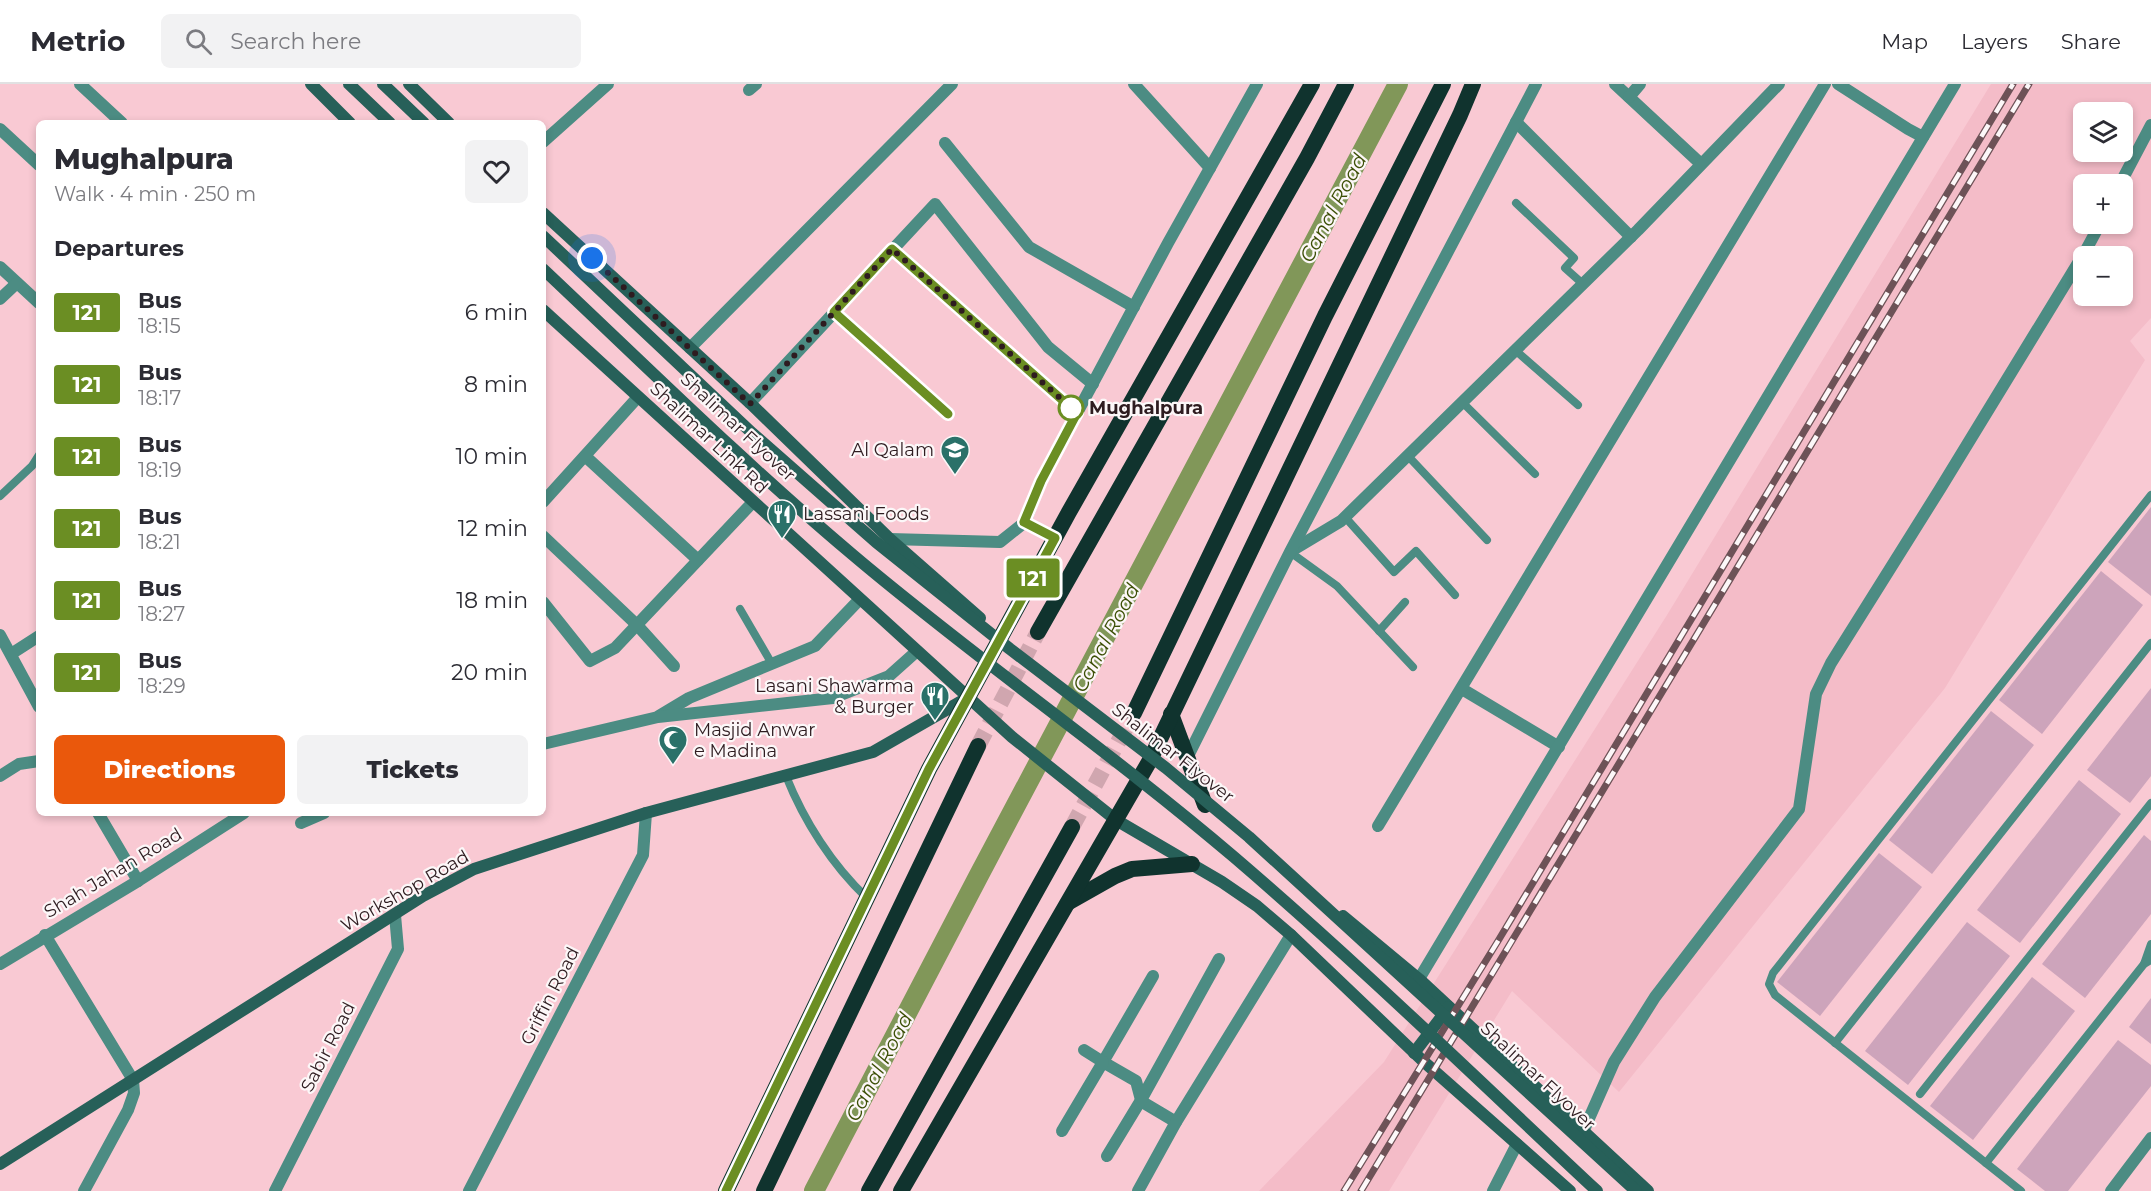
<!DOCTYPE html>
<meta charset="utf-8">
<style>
body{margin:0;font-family:Montserrat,sans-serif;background:#f2f2f3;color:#2b2b33;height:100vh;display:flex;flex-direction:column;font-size:22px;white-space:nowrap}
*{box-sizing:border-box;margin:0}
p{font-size:20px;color:#7c7c81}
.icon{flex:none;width:33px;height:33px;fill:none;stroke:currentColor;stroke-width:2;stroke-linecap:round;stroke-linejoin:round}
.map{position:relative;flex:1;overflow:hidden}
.panel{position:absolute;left:36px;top:36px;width:510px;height:696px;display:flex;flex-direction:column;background:#fff;border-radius:9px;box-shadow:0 3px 9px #0003}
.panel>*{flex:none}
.badge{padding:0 12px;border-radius:4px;font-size:21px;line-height:39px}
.fabs{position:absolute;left:2073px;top:18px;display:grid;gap:12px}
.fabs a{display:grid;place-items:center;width:60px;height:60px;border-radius:9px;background:#fff;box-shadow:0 3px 9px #0003;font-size:30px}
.you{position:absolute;width:30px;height:30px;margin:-15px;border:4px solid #fff;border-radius:50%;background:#1a73e8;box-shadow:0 0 0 9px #1a73e833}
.map>.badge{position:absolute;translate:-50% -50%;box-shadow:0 0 0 3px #fff}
h2{padding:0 18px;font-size:22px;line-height:54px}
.round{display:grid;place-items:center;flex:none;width:63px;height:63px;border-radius:9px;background:#f2f2f3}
.headline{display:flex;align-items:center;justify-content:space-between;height:102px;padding:0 18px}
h1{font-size:28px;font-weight:800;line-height:45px}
.button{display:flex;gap:12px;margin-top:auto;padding:12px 18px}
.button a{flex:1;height:69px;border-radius:9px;background:#ea580c;color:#fff;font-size:24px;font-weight:800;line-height:69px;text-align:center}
.button a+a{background:#f2f2f3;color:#2b2b33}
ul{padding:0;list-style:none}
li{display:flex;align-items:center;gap:18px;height:72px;padding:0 18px}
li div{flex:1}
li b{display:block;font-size:22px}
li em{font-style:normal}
li .badge{min-width:66px;font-weight:700;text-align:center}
header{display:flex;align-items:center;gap:36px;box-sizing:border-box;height:84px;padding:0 30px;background:#fff;border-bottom:2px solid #e1e1e2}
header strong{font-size:28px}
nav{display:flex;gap:33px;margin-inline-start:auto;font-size:21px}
.search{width:420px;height:54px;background:#f2f2f3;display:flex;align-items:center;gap:15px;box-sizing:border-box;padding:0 21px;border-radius:9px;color:#7c7c81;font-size:22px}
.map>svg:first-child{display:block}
</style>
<header>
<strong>Metrio</strong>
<div class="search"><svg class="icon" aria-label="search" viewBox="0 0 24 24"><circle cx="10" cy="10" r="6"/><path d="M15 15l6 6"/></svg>Search here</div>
<nav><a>Map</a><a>Layers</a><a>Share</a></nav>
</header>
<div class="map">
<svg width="2151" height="1107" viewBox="0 0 2151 1107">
<rect width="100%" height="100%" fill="#f9c9d3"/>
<!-- built -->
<path fill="#f4bcc8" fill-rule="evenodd" d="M1991,0H2151V234L2130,257L2145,276L1945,604L1619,1008L1512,907L1389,1107H1259L1384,978L1667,531ZM2084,28H2122V68H2084ZM2084,100H2122V140H2084ZM2084,172H2122V212H2084Z"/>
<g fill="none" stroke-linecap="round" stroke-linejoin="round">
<!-- canal -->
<polyline stroke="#819759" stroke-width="20" points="814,1107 978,793 1398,0"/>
</g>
<!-- building -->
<g fill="#cda4bb">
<polygon points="2151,423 2151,512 2108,478"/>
<polygon points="2101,487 2143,521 2042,650 1999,616"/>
<polygon points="2151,604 2151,692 2130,719 2087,686"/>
<polygon points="1991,627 2034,661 1932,790 1889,756"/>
<polygon points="2079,696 2121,730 2020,859 1977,826"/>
<polygon points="2144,751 2151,757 2151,830 2085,914 2042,880"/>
<polygon points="1879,769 1922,803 1820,932 1777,898"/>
<polygon points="1967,838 2010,872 1908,1001 1865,967"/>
<polygon points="2032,893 2075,927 1973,1056 1930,1022"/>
<polygon points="2151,914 2151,960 2129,943"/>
<polygon points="2118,956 2151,981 2151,1002 2068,1107 2045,1107 2017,1085"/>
</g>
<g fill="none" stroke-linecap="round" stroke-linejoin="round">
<!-- trunk-tunnel -->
<g stroke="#d0a6af" stroke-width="16" stroke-dasharray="16 8" stroke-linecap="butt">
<polyline points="978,662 1038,548"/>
<polyline points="1072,743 1134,629"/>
</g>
<!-- service -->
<g stroke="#4c8c83" stroke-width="8">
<polyline points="1516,119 1574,174 1565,184 1583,200"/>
<polyline points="1515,266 1578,321"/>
<polyline points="1462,318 1535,390"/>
<polyline points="1408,372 1487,456"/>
<polyline points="0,412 32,382 39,371"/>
<polyline points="1345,433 1394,488 1416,467 1455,511"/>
<polyline points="1290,468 1337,502 1413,583"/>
<polyline points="740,525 772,580"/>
<polyline points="1379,547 1405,518"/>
<path d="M786,692C804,737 832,781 867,814"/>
<polyline points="2144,880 2151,860"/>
<polyline points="1835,959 2151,559"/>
<polyline points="1920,1010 2151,719"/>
<polyline points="1986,1079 2144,880 2151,876"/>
<polyline points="2021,1107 1775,911 1769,900 1773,889 2151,411"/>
</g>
<!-- minor -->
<g stroke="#4c8c83" stroke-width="12">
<polyline points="80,0 122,39"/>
<polyline points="1134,0 1210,84"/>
<polyline points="1615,0 1701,80"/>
<polyline points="1838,0 1908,45 1923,53"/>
<polyline points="749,6 756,0"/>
<polyline points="1629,13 1640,0"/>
<polyline points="1516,38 1631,153"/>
<polyline points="0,45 39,81"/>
<polyline points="945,59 1029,163 1134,223"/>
<polyline points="2120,100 2151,41"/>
<polyline points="892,165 1077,329"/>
<polyline points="0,183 39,219"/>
<polyline points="0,215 17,199"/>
<polyline points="834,228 948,330"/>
<polyline points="690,264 952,0"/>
<polyline points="750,319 935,120 1048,263 1093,300"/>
<polyline points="585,372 698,476"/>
<polyline points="543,418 638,313"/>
<polyline points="1025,438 1055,454"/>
<polyline points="543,452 637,541 674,582"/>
<polyline points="890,455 1000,458 1025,438 1041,397 1077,329 1168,159 1257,0"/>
<polyline points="1291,467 1341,437 1638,146 1779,0"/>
<polyline points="543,518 590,577 615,564 753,418"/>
<polyline points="0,551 39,623"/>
<polyline points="11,570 39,552"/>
<polyline points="1462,605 1559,663"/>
<polyline points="659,632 689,614 815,562 859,516"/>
<polyline points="543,660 658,633 833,614 889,592 917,567"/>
<polyline points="1187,674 1290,468 1536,0"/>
<polyline points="0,692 19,680 39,677"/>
<polyline points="98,729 138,797"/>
<polyline points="301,739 324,729"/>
<polyline points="1378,742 1825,0"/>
<polyline points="45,851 133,996 134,1009 128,1026 84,1107"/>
<polyline points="0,880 138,797 244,729"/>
<polyline points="1153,892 1103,978 1136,997 1141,1016 1144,1019 1176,1038"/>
<polyline points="1419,895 1955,0"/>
<polyline points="1062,1047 1103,978 1084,966"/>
<polyline points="1583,1048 1614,978 1655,913 1799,725 1816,610 1831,579 1940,405 2086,166 2100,140"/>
<polyline points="1107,1072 1141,1016 1219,875"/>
<polyline points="275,1107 398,865 395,831"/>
<polyline points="469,1107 643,771 646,729"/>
<polyline points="1138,1107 1176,1038 1291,851"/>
<polyline points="1493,1107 1517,1060"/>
</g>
<!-- tertiary -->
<g stroke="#4c8c83" stroke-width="12">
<polyline points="543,58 608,0"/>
<polyline points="2111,1107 2151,1054"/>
</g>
<!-- secondary -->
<g stroke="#276059" stroke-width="12">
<polyline points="311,0 350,39"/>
<polyline points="349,0 390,39"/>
<polyline points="383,0 424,39"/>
<polyline points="409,0 449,39"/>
<polyline points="543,129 750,319 890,455 980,534"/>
<polyline points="543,226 1012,653 1116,736 1222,798 1257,822 1291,851 1423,977 1570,1107"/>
<polyline points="1343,832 1419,895 1648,1107"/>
<polyline points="1414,969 1449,923"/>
<polyline points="0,1080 423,812 474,785 646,729 873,668 967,614"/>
</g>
<!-- trunk -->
<g stroke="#10332e" stroke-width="16">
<polyline points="1038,548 1307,74 1346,0"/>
<polyline points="1134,629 1325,232 1443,0"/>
<polyline points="1171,630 1205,721"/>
<polyline points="1069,818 1115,792 1132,785 1192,780"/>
<polyline points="726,1107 929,685 1069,428 1312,0"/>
<polyline points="764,1107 978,662"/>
<polyline points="869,1107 1072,743"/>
<polyline points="901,1107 1149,678 1460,31 1473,0"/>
</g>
<!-- rail casing -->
<g stroke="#6d5257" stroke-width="7">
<g id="rail">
<polyline points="1344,1107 1498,857 2013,0"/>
<polyline points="1361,1107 2029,0"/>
</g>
</g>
<!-- rail -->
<use href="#rail" stroke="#fcf7f8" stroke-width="4.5" stroke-dasharray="14" stroke-linecap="butt"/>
<!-- secondary-bridge -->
<g stroke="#276059" stroke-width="12">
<polyline points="543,152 752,349 876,458 1010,565 1166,684 1249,753 1636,1107"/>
<path d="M543,185C645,281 746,381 853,471C977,576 1111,668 1234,773C1359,880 1477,995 1597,1107"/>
</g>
</g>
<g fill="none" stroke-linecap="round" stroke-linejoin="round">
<!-- line casing -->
<g stroke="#fff" stroke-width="14">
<polyline id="line" points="726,1107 929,685 1055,454 1024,438 1041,397 1077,329 892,165 834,228 948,330"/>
</g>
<!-- line -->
<use href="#line" stroke="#6b8e23" stroke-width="9"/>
<!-- walk -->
<polyline stroke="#2e1c20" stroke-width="6" stroke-dasharray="0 10.8" points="592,174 750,320 892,165 1077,329 1071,324"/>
</g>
<!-- icons -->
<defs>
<g id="school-pin" transform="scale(1.5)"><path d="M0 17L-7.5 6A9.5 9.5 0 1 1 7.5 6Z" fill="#2a7169" stroke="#fcf7f8"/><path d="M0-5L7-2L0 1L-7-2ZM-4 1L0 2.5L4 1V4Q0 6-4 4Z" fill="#fff"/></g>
<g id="restaurant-pin" transform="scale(1.5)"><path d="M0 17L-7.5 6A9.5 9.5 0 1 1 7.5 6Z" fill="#2a7169" stroke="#fcf7f8"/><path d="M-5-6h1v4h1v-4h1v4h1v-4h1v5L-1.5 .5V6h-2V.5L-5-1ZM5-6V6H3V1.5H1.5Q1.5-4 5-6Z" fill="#fff"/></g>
<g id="mosque-pin" transform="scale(1.5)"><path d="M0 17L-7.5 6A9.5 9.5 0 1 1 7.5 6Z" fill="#2a7169" stroke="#fcf7f8"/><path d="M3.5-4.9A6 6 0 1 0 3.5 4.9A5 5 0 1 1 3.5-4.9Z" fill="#fff"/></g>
</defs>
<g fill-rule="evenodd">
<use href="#school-pin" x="955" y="366"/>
<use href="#restaurant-pin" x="782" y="430"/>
<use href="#restaurant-pin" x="935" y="612"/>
<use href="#mosque-pin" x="673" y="656"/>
</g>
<!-- markers -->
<circle fill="#fff" stroke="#6b8e23" stroke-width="3" cx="1071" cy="324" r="12"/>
<g text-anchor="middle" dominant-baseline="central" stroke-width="4.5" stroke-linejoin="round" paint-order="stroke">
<!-- stop labels -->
<g font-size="18" font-weight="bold" fill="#2e1c20" stroke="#fcf7f8" text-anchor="start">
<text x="1089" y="324">Mughalpura</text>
</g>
<!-- street labels -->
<g font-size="18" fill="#2e1c20" stroke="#fcf7f8">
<text transform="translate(738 343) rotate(43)">Shalimar Flyover</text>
<text transform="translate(709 354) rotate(43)">Shalimar Link Rd</text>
<text transform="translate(1173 669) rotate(38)">Shalimar Flyover</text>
<text transform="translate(113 789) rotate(-31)">Shah Jahan Road</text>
<text transform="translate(405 807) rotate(-30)">Workshop Road</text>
<text transform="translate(550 912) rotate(-63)">Griffin Road</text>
<text transform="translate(328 963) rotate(-63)">Sabir Road</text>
<text transform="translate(1538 992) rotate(43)">Shalimar Flyover</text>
</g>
<!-- poi labels -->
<g font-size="18" fill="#2e1c20" stroke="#fcf7f8" text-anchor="end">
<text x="934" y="366">Al Qalam</text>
<text x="803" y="430" text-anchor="start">Lassani Foods</text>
<text x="914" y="602">Lasani Shawarma<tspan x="914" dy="21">&amp; Burger</tspan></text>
<text x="694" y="646" text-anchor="start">Masjid Anwar<tspan x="694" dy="21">e Madina</tspan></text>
</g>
<!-- water labels -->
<g font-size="20" font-style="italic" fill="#3c4f06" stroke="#fcf7f8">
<text transform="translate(1333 124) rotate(-62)">Canal Road</text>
<text transform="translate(1106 554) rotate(-62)">Canal Road</text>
<text transform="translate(879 983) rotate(-62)">Canal Road</text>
</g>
</g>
</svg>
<div class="fabs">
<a><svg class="icon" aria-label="layers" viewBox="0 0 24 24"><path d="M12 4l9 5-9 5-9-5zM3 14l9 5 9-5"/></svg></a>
<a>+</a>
<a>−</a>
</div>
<div class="you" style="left:592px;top:174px"></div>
<b class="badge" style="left:1033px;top:494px;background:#6b8e23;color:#fff">121</b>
<section class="panel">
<div class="headline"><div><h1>Mughalpura</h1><p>Walk · 4 min · 250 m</p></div><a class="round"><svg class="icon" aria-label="heart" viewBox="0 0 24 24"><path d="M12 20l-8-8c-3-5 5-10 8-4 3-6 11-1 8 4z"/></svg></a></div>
<h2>Departures</h2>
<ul>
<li><span class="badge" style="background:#6b8e23;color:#fff">121</span><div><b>Bus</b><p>18:15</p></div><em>6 min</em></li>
<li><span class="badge" style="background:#6b8e23;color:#fff">121</span><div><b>Bus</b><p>18:17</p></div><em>8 min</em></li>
<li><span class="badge" style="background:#6b8e23;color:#fff">121</span><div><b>Bus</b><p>18:19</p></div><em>10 min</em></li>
<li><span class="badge" style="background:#6b8e23;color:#fff">121</span><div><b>Bus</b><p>18:21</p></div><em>12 min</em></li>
<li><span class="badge" style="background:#6b8e23;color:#fff">121</span><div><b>Bus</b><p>18:27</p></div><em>18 min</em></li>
<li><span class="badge" style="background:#6b8e23;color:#fff">121</span><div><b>Bus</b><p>18:29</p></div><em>20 min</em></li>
</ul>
<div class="button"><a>Directions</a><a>Tickets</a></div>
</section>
</div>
